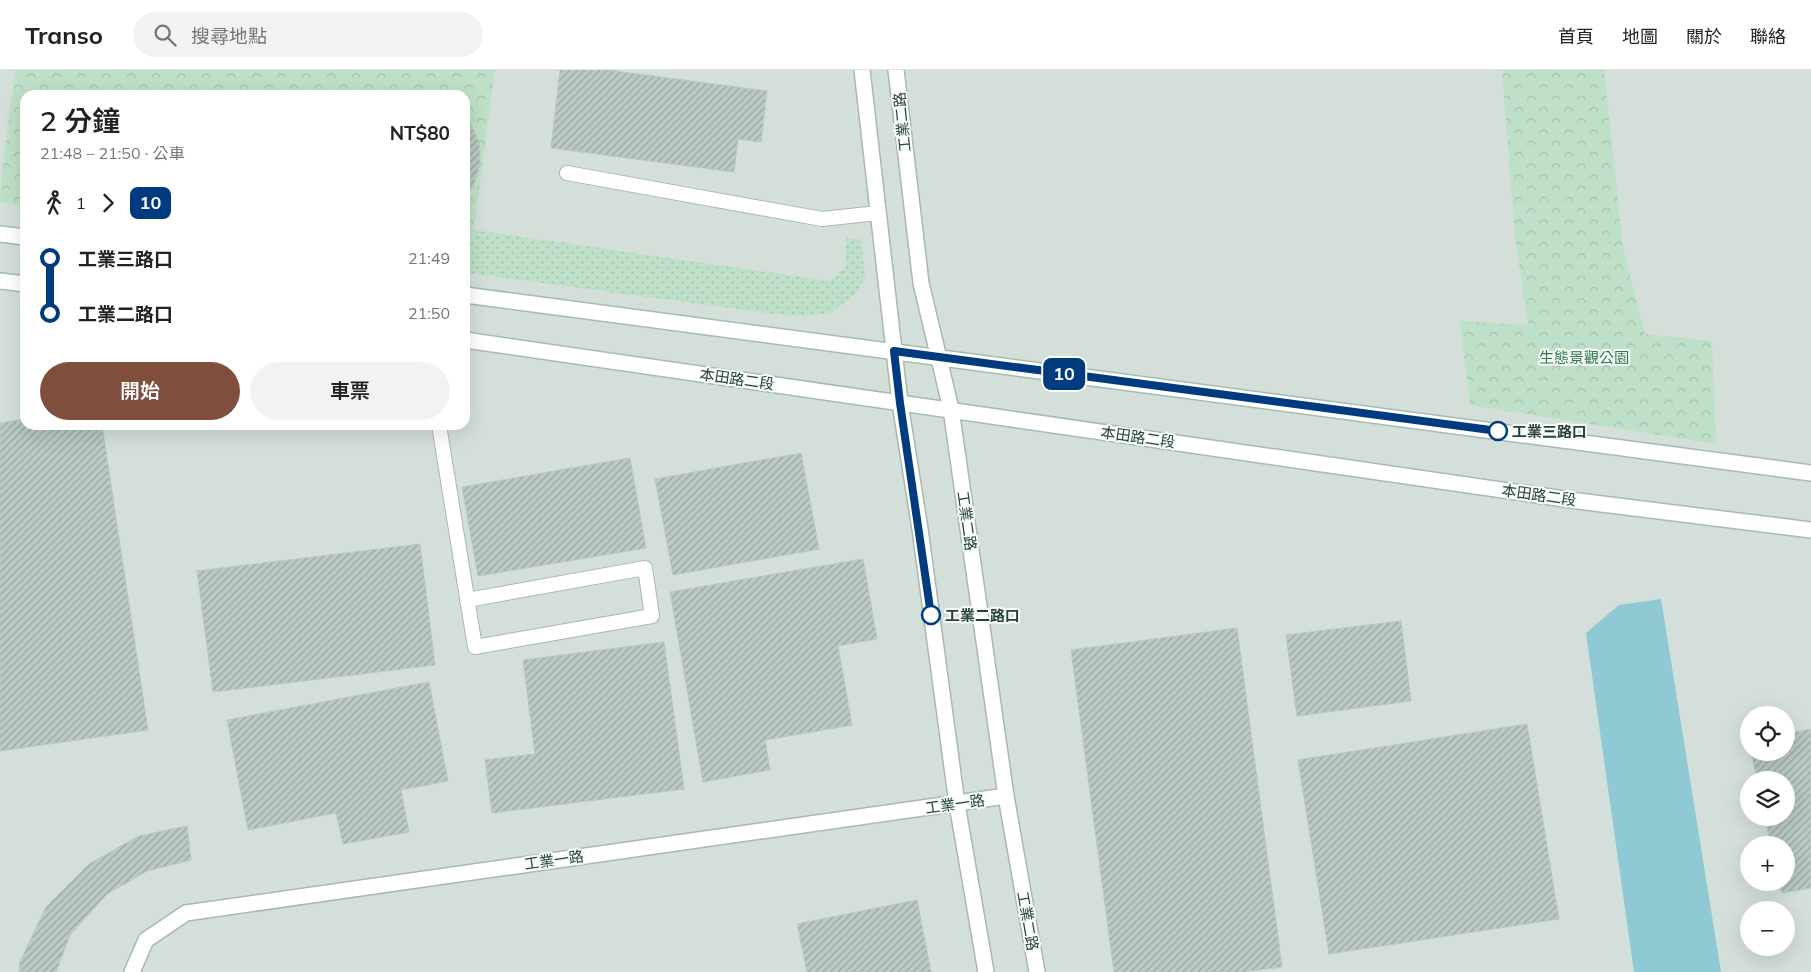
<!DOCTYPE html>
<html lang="zh-TW">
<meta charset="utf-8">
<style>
body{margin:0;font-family:Mulish,"Noto Sans TC",sans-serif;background:#f2f2f2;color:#222;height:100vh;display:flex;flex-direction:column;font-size:19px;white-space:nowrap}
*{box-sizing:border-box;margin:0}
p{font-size:16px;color:#767676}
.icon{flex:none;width:28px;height:28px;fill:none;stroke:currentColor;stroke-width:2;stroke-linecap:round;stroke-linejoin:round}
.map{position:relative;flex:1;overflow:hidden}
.panel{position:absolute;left:20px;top:20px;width:450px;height:340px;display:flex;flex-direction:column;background:#fff;border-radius:15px;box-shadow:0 5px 20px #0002}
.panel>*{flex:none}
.badge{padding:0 10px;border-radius:8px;font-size:18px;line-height:32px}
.controls{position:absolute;left:1740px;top:636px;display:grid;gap:10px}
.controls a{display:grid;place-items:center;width:55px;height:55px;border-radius:50%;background:#fff;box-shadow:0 5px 20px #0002;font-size:25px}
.map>.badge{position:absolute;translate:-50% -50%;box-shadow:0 0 0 2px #fff}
.legs{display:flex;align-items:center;gap:8px;height:55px;padding:0 20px;font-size:16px}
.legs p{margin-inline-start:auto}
.head{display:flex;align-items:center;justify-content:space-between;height:85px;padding:0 20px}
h1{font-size:28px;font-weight:600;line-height:38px}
.cta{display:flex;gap:10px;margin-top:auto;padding:10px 20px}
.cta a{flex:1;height:58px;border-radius:30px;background:#804e3d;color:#fff;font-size:20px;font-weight:600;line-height:58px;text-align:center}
.cta a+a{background:#f2f2f2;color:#222}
ul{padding:0 20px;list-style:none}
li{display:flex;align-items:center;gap:18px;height:55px;font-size:19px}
li i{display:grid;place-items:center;width:8px;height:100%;margin:0 6px;background:currentColor}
li i::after{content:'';width:12px;height:12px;margin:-6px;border:4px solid;border-radius:50%;background:#fff}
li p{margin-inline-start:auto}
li:first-child i{background:linear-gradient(#0000 50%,currentColor 0)}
li:last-child i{background:linear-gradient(currentColor 50%,#0000 0)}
header{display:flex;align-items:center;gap:30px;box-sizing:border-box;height:70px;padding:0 25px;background:#fff;border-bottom:1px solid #e0e0e0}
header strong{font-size:24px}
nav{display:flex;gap:28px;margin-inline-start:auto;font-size:18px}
.search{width:350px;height:45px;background:#f2f2f2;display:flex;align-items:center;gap:12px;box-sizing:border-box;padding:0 18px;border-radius:28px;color:#767676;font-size:19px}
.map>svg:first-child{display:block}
</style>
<header>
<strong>Transo</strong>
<div class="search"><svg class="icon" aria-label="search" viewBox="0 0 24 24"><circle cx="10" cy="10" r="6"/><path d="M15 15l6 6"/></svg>搜尋地點</div>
<nav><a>首頁</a><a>地圖</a><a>關於</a><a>聯絡</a></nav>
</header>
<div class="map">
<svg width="1811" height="902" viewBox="0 0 1811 902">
<defs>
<pattern id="grass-dots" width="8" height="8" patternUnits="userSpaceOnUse" patternTransform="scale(1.25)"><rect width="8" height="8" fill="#bfe0c8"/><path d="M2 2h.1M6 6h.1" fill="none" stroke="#a4c1ad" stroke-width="1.8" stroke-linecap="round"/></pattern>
<pattern id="park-crowns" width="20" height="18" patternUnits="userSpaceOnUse" patternTransform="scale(1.25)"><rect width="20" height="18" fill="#bfe0c8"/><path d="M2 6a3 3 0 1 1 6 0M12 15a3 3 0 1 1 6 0" fill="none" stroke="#a4c1ad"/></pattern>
<pattern id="building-hatch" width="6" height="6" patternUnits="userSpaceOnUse" patternTransform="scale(1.25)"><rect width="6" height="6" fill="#bbcac4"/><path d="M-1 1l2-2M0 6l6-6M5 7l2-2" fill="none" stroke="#98a6a0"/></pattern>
</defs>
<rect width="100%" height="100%" fill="#e6efeb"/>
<!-- built -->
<path fill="#d4dfda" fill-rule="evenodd" d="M0,0H1811V902H0ZM25,25H465V355H25ZM1749,645H1786V682H1749ZM1749,710H1786V748H1749ZM1749,775H1786V812H1749ZM1749,840H1786V878H1749Z"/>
<!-- grass -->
<polygon fill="url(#grass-dots)" points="474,160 830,211 846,196 846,168 861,169 865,208 854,225 829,244 791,246 467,203"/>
<!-- park -->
<g fill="url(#park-crowns)">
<polygon points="15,0 495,0 469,194 465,194 465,25 25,25 25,136 0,132 0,120"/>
<polygon points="1502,0 1604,0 1623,178 1645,264 1712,271 1716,374 1470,335 1460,251 1528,255 1515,165"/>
</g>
<!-- water -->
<polygon fill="#8ec9d4" points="1661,529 1721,902 1634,902 1586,563 1619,535"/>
<!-- building -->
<g fill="url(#building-hatch)" stroke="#b8c9c2">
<polygon points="560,0 607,0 767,21 761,72 738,69 734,102 551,78"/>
<polygon points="465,47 470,53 479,72 480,93 474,114 465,128"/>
<polygon points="25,349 25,355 102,355 148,660 0,681 0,353"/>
<polygon points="801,383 819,479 673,505 655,409"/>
<polygon points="630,388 646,478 478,506 462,417"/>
<polygon points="420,474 435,595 213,622 197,501"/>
<polygon points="863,489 877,569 838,576 852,655 765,670 770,700 703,712 670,522"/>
<polygon points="1401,551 1411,631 1297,646 1286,565"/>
<polygon points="1237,558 1282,897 1244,902 1114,902 1071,580"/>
<polygon points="664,572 684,719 492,743 485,690 535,684 523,590"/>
<polygon points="429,612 448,711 401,720 409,762 343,774 336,743 248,760 227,650"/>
<polygon points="1527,654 1559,849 1329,884 1298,690"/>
<polygon points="1811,659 1811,818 1782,823 1779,812 1786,812 1786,775 1771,775 1765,748 1786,748 1786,710 1757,710 1751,682 1786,682 1786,664"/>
<polygon points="187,756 191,790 147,801 107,824 70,865 56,902 19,902 20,892 46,837 89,794 139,766"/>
<polygon points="917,830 931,902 807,902 797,854"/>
</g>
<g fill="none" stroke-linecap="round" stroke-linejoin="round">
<!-- lane casing -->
<g stroke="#a8b8b2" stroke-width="16">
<g id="lane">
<polyline points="567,103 822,149 878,143"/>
<polyline points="439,355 475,577 652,546 645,498 467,530"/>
</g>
</g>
<!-- street casing -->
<g stroke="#a8b8b2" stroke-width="18">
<g id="street">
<polyline points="862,0 900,333 920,459 957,734 986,902"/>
<polyline points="896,0 921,213 951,339 1006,726 1037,902"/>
<polyline points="132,902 146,870 186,843 1006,726"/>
</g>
</g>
<!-- secondary casing -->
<g stroke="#a4bbb3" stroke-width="18">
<g id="secondary">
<polyline points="0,164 25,167"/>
<polyline points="0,211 25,214"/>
<polyline points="465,225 1811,403"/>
<polyline points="465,270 1578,431 1811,460"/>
</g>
</g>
<!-- lane -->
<use href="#lane" stroke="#fff" stroke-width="14"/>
<!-- street -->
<use href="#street" stroke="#fff" stroke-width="15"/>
<!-- secondary -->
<use href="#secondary" stroke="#fff" stroke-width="15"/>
</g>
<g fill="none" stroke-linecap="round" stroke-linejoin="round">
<!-- line-1 casing -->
<g stroke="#fff" stroke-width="11">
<polyline id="line-1" points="931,545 900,333 894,281 1498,361"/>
</g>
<!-- line-1 -->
<use href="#line-1" stroke="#003b80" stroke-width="8"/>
</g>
<!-- markers -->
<g fill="#fff" stroke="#003b80" stroke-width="2.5">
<circle cx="1498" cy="361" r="9"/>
<circle cx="931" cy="545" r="9"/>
</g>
<g text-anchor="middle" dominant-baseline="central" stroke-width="4" stroke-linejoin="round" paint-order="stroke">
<!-- street labels -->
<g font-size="15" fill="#24423a" stroke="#f7fbf9">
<text transform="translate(902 52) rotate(-96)">工業二路</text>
<text transform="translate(737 309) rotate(8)">本田路二段</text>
<text transform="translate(1138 367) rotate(8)">本田路二段</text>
<text transform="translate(1539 425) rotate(8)">本田路二段</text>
<text transform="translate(967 451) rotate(82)">工業二路</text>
<text transform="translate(955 734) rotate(-8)">工業一路</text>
<text transform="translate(554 790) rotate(-8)">工業一路</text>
<text transform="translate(1028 851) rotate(80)">工業二路</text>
</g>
<!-- park labels -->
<g font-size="15" fill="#2d7a4b" stroke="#f7fbf9">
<text x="1584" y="287">生態景觀公園</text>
</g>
<!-- stop labels -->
<g font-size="15" font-weight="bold" fill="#24423a" stroke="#f7fbf9" text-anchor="start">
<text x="1512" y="361">工業三路口</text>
<text x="945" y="545">工業二路口</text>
</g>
</g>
</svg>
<div class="controls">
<a><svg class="icon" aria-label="locate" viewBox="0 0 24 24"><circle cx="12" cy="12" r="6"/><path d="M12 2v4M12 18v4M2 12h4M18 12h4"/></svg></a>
<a><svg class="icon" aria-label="layers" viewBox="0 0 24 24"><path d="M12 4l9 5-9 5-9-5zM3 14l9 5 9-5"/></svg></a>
<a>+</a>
<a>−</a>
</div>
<b class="badge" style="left:1064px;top:304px;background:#003b80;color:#fff">10</b>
<section class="panel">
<div class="head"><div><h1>2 分鐘</h1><p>21:48 – 21:50 · 公車</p></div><b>NT$80</b></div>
<div class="legs"><svg class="icon" aria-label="walk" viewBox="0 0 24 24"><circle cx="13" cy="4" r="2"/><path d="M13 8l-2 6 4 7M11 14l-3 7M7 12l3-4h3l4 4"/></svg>1<svg class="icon" aria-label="forward" viewBox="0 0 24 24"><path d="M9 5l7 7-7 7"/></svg><b class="badge" style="background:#003b80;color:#fff">10</b></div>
<ul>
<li><i style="color:#003b80"></i><b>工業三路口</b><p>21:49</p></li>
<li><i style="color:#003b80"></i><b>工業二路口</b><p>21:50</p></li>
</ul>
<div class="cta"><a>開始</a><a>車票</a></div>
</section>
</div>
